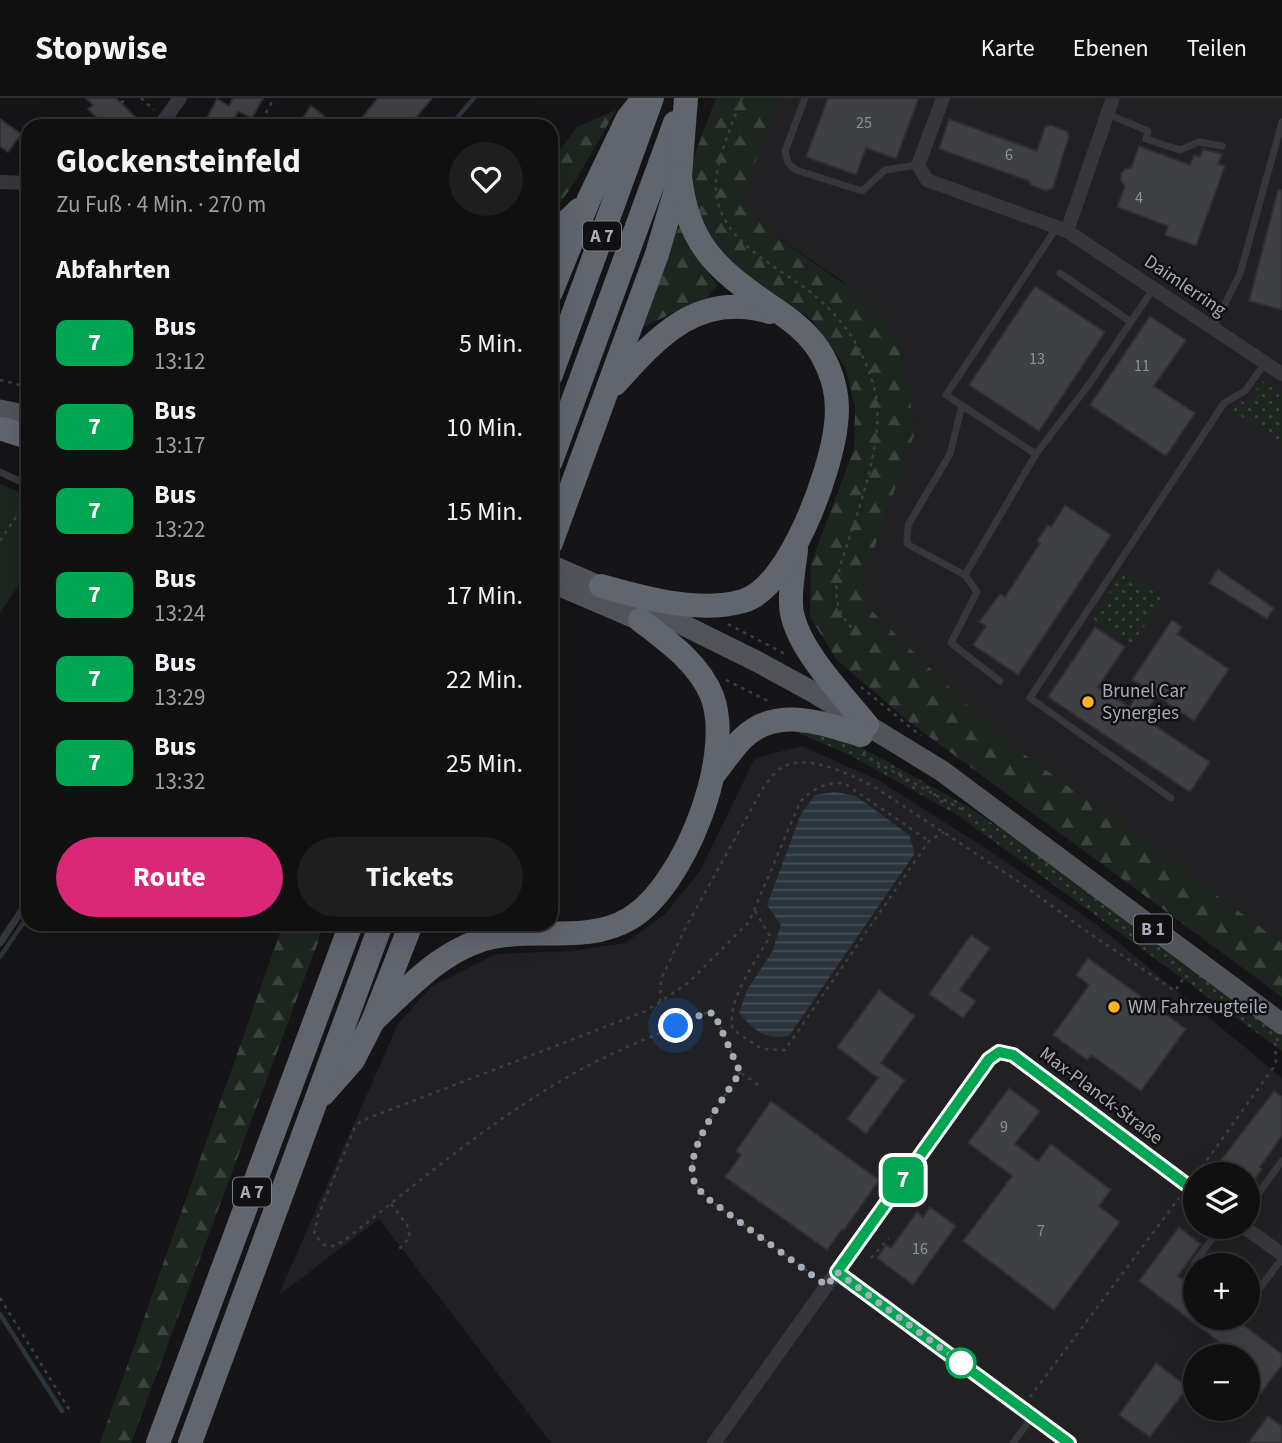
<!DOCTYPE html>
<html lang="de">
<meta charset="utf-8">
<style>
body{margin:0;font-family:"Source Sans 3",sans-serif;background:#1e1e1f;color:#f1f3f6;height:100vh;display:flex;flex-direction:column;font-size:26px;white-space:nowrap}
*{box-sizing:border-box;margin:0}
p{font-size:23px;color:#9c9d9f}
.icon{flex:none;width:38px;height:38px;fill:none;stroke:currentColor;stroke-width:2;stroke-linecap:round;stroke-linejoin:round}
.map{position:relative;flex:1;overflow:hidden}
.sheet{position:absolute;left:21px;top:21px;width:537px;height:812px;display:flex;flex-direction:column;background:#101011;border-radius:21px;box-shadow:0 7px 28px #0002,0 0 0 2px #303031}
.sheet>*{flex:none}
.badge{padding:0 14px;border-radius:10px;font-size:24px;line-height:46px}
.buttons{position:absolute;left:1183px;top:1064px;display:grid;gap:14px}
.buttons a{display:grid;place-items:center;width:77px;height:77px;border-radius:50%;background:#101011;box-shadow:0 7px 28px #0002,0 0 0 2px #303031;font-size:35px}
.you{position:absolute;width:35px;height:35px;margin:-18px;border:5px solid #fff;border-radius:50%;background:#1a73e8;box-shadow:0 0 0 10px #1a73e833}
.map>.badge{position:absolute;translate:-50% -50%;box-shadow:0 0 0 4px #fff}
h2{padding:0 35px;font-size:26px;line-height:63px}
.round{display:grid;place-items:center;flex:none;width:74px;height:74px;border-radius:37px;background:#1e1e1f}
.overview{display:flex;align-items:center;justify-content:space-between;height:119px;padding:0 35px}
h1{font-size:33px;font-weight:700;line-height:52px}
.button{display:flex;gap:14px;margin-top:auto;padding:14px 35px}
.button a{flex:1;height:80px;border-radius:42px;background:#db2777;color:#fff;font-size:28px;font-weight:700;line-height:80px;text-align:center}
.button a+a{background:#1e1e1f;color:#f1f3f6}
ul{padding:0;list-style:none}
li{display:flex;align-items:center;gap:21px;height:84px;padding:0 35px}
li div{flex:1}
li b{display:block;font-size:26px}
li em{font-style:normal}
li .badge{min-width:77px;font-weight:700;text-align:center}
header{display:flex;align-items:center;gap:42px;box-sizing:border-box;height:98px;padding:0 35px;background:#101011;border-bottom:2px solid #303031}
header strong{font-size:33px}
nav{display:flex;gap:38px;margin-inline-start:auto;font-size:24px}
.map>svg:first-child{display:block}
</style>
<header>
<strong>Stopwise</strong>
<nav><a>Karte</a><a>Ebenen</a><a>Teilen</a></nav>
</header>
<div class="map">
<svg width="1282" height="1345" viewBox="0 0 1282 1345">
<defs>
<pattern id="grass-dots" width="8" height="8" patternUnits="userSpaceOnUse" patternTransform="scale(1.75)"><rect width="8" height="8" fill="#1d261e"/><path d="M2 2h.1M6 6h.1" fill="none" stroke="#3b433d" stroke-width="1.8" stroke-linecap="round"/></pattern>
<pattern id="forest-firs" width="22" height="20" patternUnits="userSpaceOnUse" patternTransform="scale(1.75)"><rect width="22" height="20" fill="#1d261e"/><path d="M5 1l3.5 6h-7zM16 11l3.5 6h-7z" fill="#3b433d"/></pattern>
<pattern id="water-rules" width="6" height="5" patternUnits="userSpaceOnUse" patternTransform="scale(1.75)"><rect width="6" height="5" fill="#2a343c"/><path d="M0 2.5h6" fill="none" stroke="#464f56"/></pattern>
</defs>
<rect width="100%" height="100%" fill="#151517"/>
<!-- built -->
<g fill="#212124" fill-rule="evenodd">
<polygon points="777,0 1282,0 1282,845 997,636 871,512 862,485 914,337 909,289 898,245 841,182 764,130 743,100"/>
<path d="M802,648L878,682L990,753L1096,826L1282,980V1345H551L379,1121L278,1198L398,926L432,888L496,856L571,853L625,845L665,816L700,773L755,660ZM1195,1076H1248V1129H1195ZM1195,1167H1248V1220H1195ZM1195,1258H1248V1311H1195Z"/>
</g>
<!-- grass -->
<g fill="url(#grass-dots)">
<polygon points="1262,283 1282,296 1282,345 1229,310 1240,302 1247,306"/>
<polygon points="1123,474 1163,500 1132,547 1092,520"/>
<polygon points="794,627 839,637 965,707 1040,757 1282,935 1282,953 959,718 848,656 796,634"/>
</g>
<!-- forest -->
<g fill="url(#forest-firs)">
<polygon points="716,0 777,0 743,100 764,130 869,204 898,245 909,289 914,337 862,485 871,512 997,636 1282,845 1282,899 908,623 837,562 810,519 811,465 854,351 855,311 846,270 811,221 740,173 712,145 695,115 689,72"/>
<polygon points="616,12 576,82 551,118 551,64 577,29"/>
<polygon points="680,112 701,166 717,187 707,200 640,230"/>
<polygon points="283,826 321,826 318,844 131,1345 100,1345"/>
</g>
<!-- garden -->
<polygon fill="#1d261e" points="0,386 28,398 28,473 0,515"/>
<!-- water -->
<path fill="url(#water-rules)" d="M835,694L856,698L909,737L915,755L789,938C765,942 755,933 739,915L747,892L772,854L781,827L767,807L801,716L815,697Z"/>
<g fill="none" stroke-linecap="round" stroke-linejoin="round">
<!-- stream -->
<g stroke="#2a343c" stroke-width="4.5">
<polyline points="450,28 474,0"/>
<polyline points="0,859 28,818"/>
<polyline points="0,1216 62,1313"/>
</g>
</g>
<!-- building -->
<g fill="#3f4044" stroke="#2f2f33" stroke-width="2">
<polygon points="86,0 116,0 136,20 127,28 105,28 88,11 93,7"/>
<polygon points="233,0 263,0 252,20 238,13 231,28 203,28 217,1 229,8"/>
<polygon points="378,0 432,0 409,28 370,28 361,21"/>
<polygon points="828,0 919,0 896,61 866,50 856,77 806,59"/>
<polygon points="311,8 324,18 316,28 312,28 302,21"/>
<polygon points="0,21 21,36 8,54 0,48"/>
<polygon points="949,21 1037,53 1045,29 1050,27 1067,33 1069,38 1053,90 1046,93 1031,87 1029,83 939,51"/>
<polygon points="1139,48 1190,67 1194,57 1200,59 1203,51 1222,56 1218,66 1225,68 1196,148 1165,137 1168,128 1117,109 1125,88 1121,83 1121,76 1125,71 1131,70"/>
<polygon points="1278,92 1282,92 1282,212 1249,203"/>
<polygon points="1035,188 1105,234 1039,333 969,287"/>
<polygon points="1150,218 1186,242 1154,288 1195,315 1166,358 1090,307"/>
<polygon points="1065,407 1111,437 1018,577 973,547 986,528 979,524 1000,496 1005,499 1040,445 1037,443 1048,427 1051,429"/>
<polygon points="1218,471 1274,510 1267,521 1209,485"/>
<polygon points="1172,522 1182,529 1177,536 1229,571 1194,623 1157,598 1142,619 1210,664 1190,694 1048,599 1095,529 1125,549 1098,589 1129,609 1143,588 1132,582"/>
<polygon points="971,837 990,850 960,892 976,903 963,920 929,896"/>
<polygon points="1088,860 1186,931 1141,993 1091,957 1087,962 1053,937 1089,887 1076,877"/>
<polygon points="879,892 915,918 881,965 905,982 866,1036 847,1021 878,980 837,949"/>
<polygon points="1009,990 1040,1013 1015,1046 1038,1063 1051,1046 1111,1092 1099,1108 1120,1124 1054,1212 963,1143 1012,1078 968,1045"/>
<polygon points="1274,993 1282,999 1282,1038 1260,1069 1262,1071 1248,1091 1248,1076 1225,1076 1230,1068 1221,1062"/>
<polygon points="771,1003 879,1082 844,1132 842,1131 827,1152 725,1079 741,1057 736,1053"/>
<polygon points="930,1109 956,1128 913,1187 877,1160 886,1147 891,1150 917,1114 923,1119"/>
<polygon points="1179,1129 1201,1146 1178,1178 1195,1191 1195,1220 1234,1220 1282,1256 1282,1267 1261,1295 1248,1284 1248,1258 1230,1258 1215,1247 1218,1243 1139,1183"/>
<polygon points="1156,1265 1188,1289 1150,1339 1119,1317"/>
<polygon points="1268,1318 1282,1328 1282,1345 1248,1345"/>
</g>
<g fill="none" stroke-linecap="round" stroke-linejoin="round">
<!-- path -->
<g stroke="#3c3e44" stroke-width="2.5" stroke-dasharray="3.5 5" stroke-linecap="butt">
<polyline points="141,0 154,12"/>
<path d="M742,0C733,25 714,65 716,92C720,149 786,170 822,204C849,229 864,255 874,289C886,330 864,395 851,435C844,457 832,484 838,507C841,518 848,526 856,534"/>
<polyline points="121,5 127,0"/>
<polyline points="256,28 260,26 274,0"/>
<polyline points="0,282 28,289"/>
<polyline points="0,443 28,401"/>
<polyline points="728,526 787,557"/>
<polyline points="726,582 770,604"/>
<polyline points="861,589 921,638"/>
<polyline points="862,656 966,714"/>
<path d="M755,813L770,838C756,864 725,903 733,932L762,951L785,952L929,743L944,734"/>
<path d="M660,904L661,881L686,829L763,690C770,681 776,671 787,667C812,657 854,678 876,690L1019,784L1089,835L1175,893L1186,877"/>
<path d="M740,974C724,1000 683,1051 694,1083C696,1089 703,1095 707,1100L817,1180"/>
<path d="M758,987L740,974L714,915H705C658,937 609,954 564,981C485,1027 416,1086 344,1143L333,1148L324,1147L314,1136L318,1118L355,1029L361,1023L646,913L688,885L749,824L800,704C812,691 826,684 844,685L929,743"/>
<polyline points="1197,1076 1273,970 1276,963 1275,941"/>
<polyline points="391,1106 407,1127 410,1139 399,1151"/>
<polyline points="871,1160 889,1140"/>
<polyline points="0,1200 69,1311"/>
<polyline points="1030,1299 1179,1100"/>
</g>
<!-- service -->
<g stroke="#36373d" stroke-width="7">
<polyline points="805,0 785,53 788,65 796,72 862,93 885,72 918,67"/>
<polyline points="1108,16 1148,33 1146,41 1180,52 1199,44 1222,48"/>
<polyline points="1057,129 946,297 1036,356 1090,285 1153,191"/>
<polyline points="1060,175 1131,224"/>
<polyline points="1213,230 1240,176 1282,24"/>
<polyline points="962,307 950,356 908,427 907,446 965,477 1036,356"/>
<polyline points="0,374 28,387"/>
<polyline points="965,477 977,494 951,545 1000,583"/>
<polyline points="1171,700 1030,600 1224,305 1245,293 1265,265"/>
<polyline points="0,845 28,803"/>
<polyline points="1248,1110 1282,1063"/>
<polyline points="1198,1167 1194,1165 1221,1129"/>
<polyline points="1248,1205 1282,1161"/>
<polyline points="1013,1345 1032,1319"/>
</g>
<!-- minor -->
<g stroke="#36373d" stroke-width="14">
<polyline points="943,0 918,67 927,82 1067,133 1282,276"/>
<polyline points="160,28 180,0"/>
<polyline points="0,84 28,85"/>
<polyline points="1067,133 1113,0"/>
<polyline points="1244,1129 1282,1156"/>
<polyline points="837,1174 1069,1345"/>
<polyline points="714,1345 989,961 999,954 1013,957 1195,1093"/>
</g>
<!-- primary -->
<g stroke="#52545c" stroke-width="21">
<polyline points="0,312 28,318"/>
<polyline points="551,467 645,508 758,564 813,594 942,673 1282,926"/>
<polyline points="551,484 656,529"/>
</g>
<!-- motorway -->
<g stroke="#61656e" stroke-width="24">
<polyline points="551,139 579,112"/>
<polyline points="551,194 589,101 628,20 639,6"/>
<polyline points="551,277 652,0"/>
<path d="M615,286C659,237 699,193 770,214"/>
<polyline points="3,331 28,339"/>
<polyline points="551,363 675,25"/>
<polyline points="551,445 657,156 680,78 686,0"/>
<path d="M796,452C794,470 790,489 791,507C793,547 842,596 867,627"/>
<path d="M601,488C645,500 698,516 743,503C790,490 832,370 836,326C839,303 834,279 823,259C811,236 790,221 769,207C716,171 687,145 680,78"/>
<path d="M714,676C723,665 732,651 742,641C776,607 821,625 861,637"/>
<path d="M373,923C409,889 447,846 499,838C542,831 590,844 629,821C684,789 735,658 712,598C699,565 667,543 640,522"/>
<polyline points="323,996 353,962 373,923 411,826"/>
<polyline points="158,1345 351,826"/>
<polyline points="190,1345 381,826"/>
</g>
</g>
<g fill="none" stroke-linecap="round" stroke-linejoin="round">
<!-- line casing -->
<g stroke="#fff" stroke-width="16">
<polyline id="line" points="1069,1345 837,1174 989,961 999,954 1013,957 1195,1093"/>
</g>
<!-- line -->
<use href="#line" stroke="#00a651" stroke-width="10"/>
<!-- walk -->
<path stroke="#a6acb8" stroke-width="7" stroke-dasharray="0 12.6" d="M676,928L705,915H714L740,974C724,1001 683,1051 694,1083C696,1089 702,1095 707,1100L827,1188L837,1174L961,1265"/>
</g>
<!-- markers -->
<g fill="#ffb325" stroke="#101012" stroke-width="2.5">
<circle cx="1088" cy="604" r="7"/>
<circle cx="1114" cy="909" r="7"/>
</g>
<circle fill="#fff" stroke="#00a651" stroke-width="3.5" cx="961" cy="1265" r="14"/>
<g text-anchor="middle" dominant-baseline="central" stroke-width="5" stroke-linejoin="round" paint-order="stroke">
<!-- number labels -->
<g font-size="16" fill="#8c919b">
<text x="864" y="25">25</text>
<text x="1009" y="57">6</text>
<text x="1139" y="100">4</text>
<text x="1037" y="261">13</text>
<text x="1142" y="268">11</text>
<text x="1004" y="1029">9</text>
<text x="1041" y="1133">7</text>
<text x="920" y="1151">16</text>
</g>
<!-- shield labels -->
<g fill="#101012" stroke="#797d86" stroke-width="2">
<rect x="583" y="123.5" width="38" height="29" rx="5"/>
<rect x="1134" y="816.5" width="38" height="29" rx="5"/>
<rect x="233" y="1079.5" width="38" height="29" rx="5"/>
</g>
<g font-size="18" font-weight="bold" fill="#a6acb8">
<text x="602" y="138">A 7</text>
<text x="1153" y="831">B 1</text>
<text x="252" y="1094">A 7</text>
</g>
<!-- street labels -->
<g font-size="19" fill="#a6acb8" stroke="#101012">
<text transform="translate(1185 188) rotate(34)">Daimlerring</text>
<text transform="translate(1101 998) rotate(37)">Max-Planck-Straße</text>
</g>
<!-- poi labels -->
<g font-size="19" fill="#a6acb8" stroke="#101012" text-anchor="start">
<text x="1102" y="593">Brunel Car<tspan x="1102" dy="22">Synergies</tspan></text>
<text x="1128" y="909">WM Fahrzeugteile</text>
</g>
</g>
</svg>
<div class="buttons">
<a><svg class="icon" aria-label="layers" viewBox="0 0 24 24"><path d="M12 4l9 5-9 5-9-5zM3 14l9 5 9-5"/></svg></a>
<a>+</a>
<a>−</a>
</div>
<div class="you" style="left:676px;top:928px"></div>
<b class="badge" style="left:903px;top:1082px;background:#00a651;color:#fff">7</b>
<section class="sheet">
<div class="overview"><div><h1>Glockensteinfeld</h1><p>Zu Fuß · 4 Min. · 270 m</p></div><a class="round"><svg class="icon" aria-label="heart" viewBox="0 0 24 24"><path d="M12 20l-8-8c-3-5 5-10 8-4 3-6 11-1 8 4z"/></svg></a></div>
<h2>Abfahrten</h2>
<ul>
<li><span class="badge" style="background:#00a651;color:#fff">7</span><div><b>Bus</b><p>13:12</p></div><em>5 Min.</em></li>
<li><span class="badge" style="background:#00a651;color:#fff">7</span><div><b>Bus</b><p>13:17</p></div><em>10 Min.</em></li>
<li><span class="badge" style="background:#00a651;color:#fff">7</span><div><b>Bus</b><p>13:22</p></div><em>15 Min.</em></li>
<li><span class="badge" style="background:#00a651;color:#fff">7</span><div><b>Bus</b><p>13:24</p></div><em>17 Min.</em></li>
<li><span class="badge" style="background:#00a651;color:#fff">7</span><div><b>Bus</b><p>13:29</p></div><em>22 Min.</em></li>
<li><span class="badge" style="background:#00a651;color:#fff">7</span><div><b>Bus</b><p>13:32</p></div><em>25 Min.</em></li>
</ul>
<div class="button"><a>Route</a><a>Tickets</a></div>
</section>
</div>
